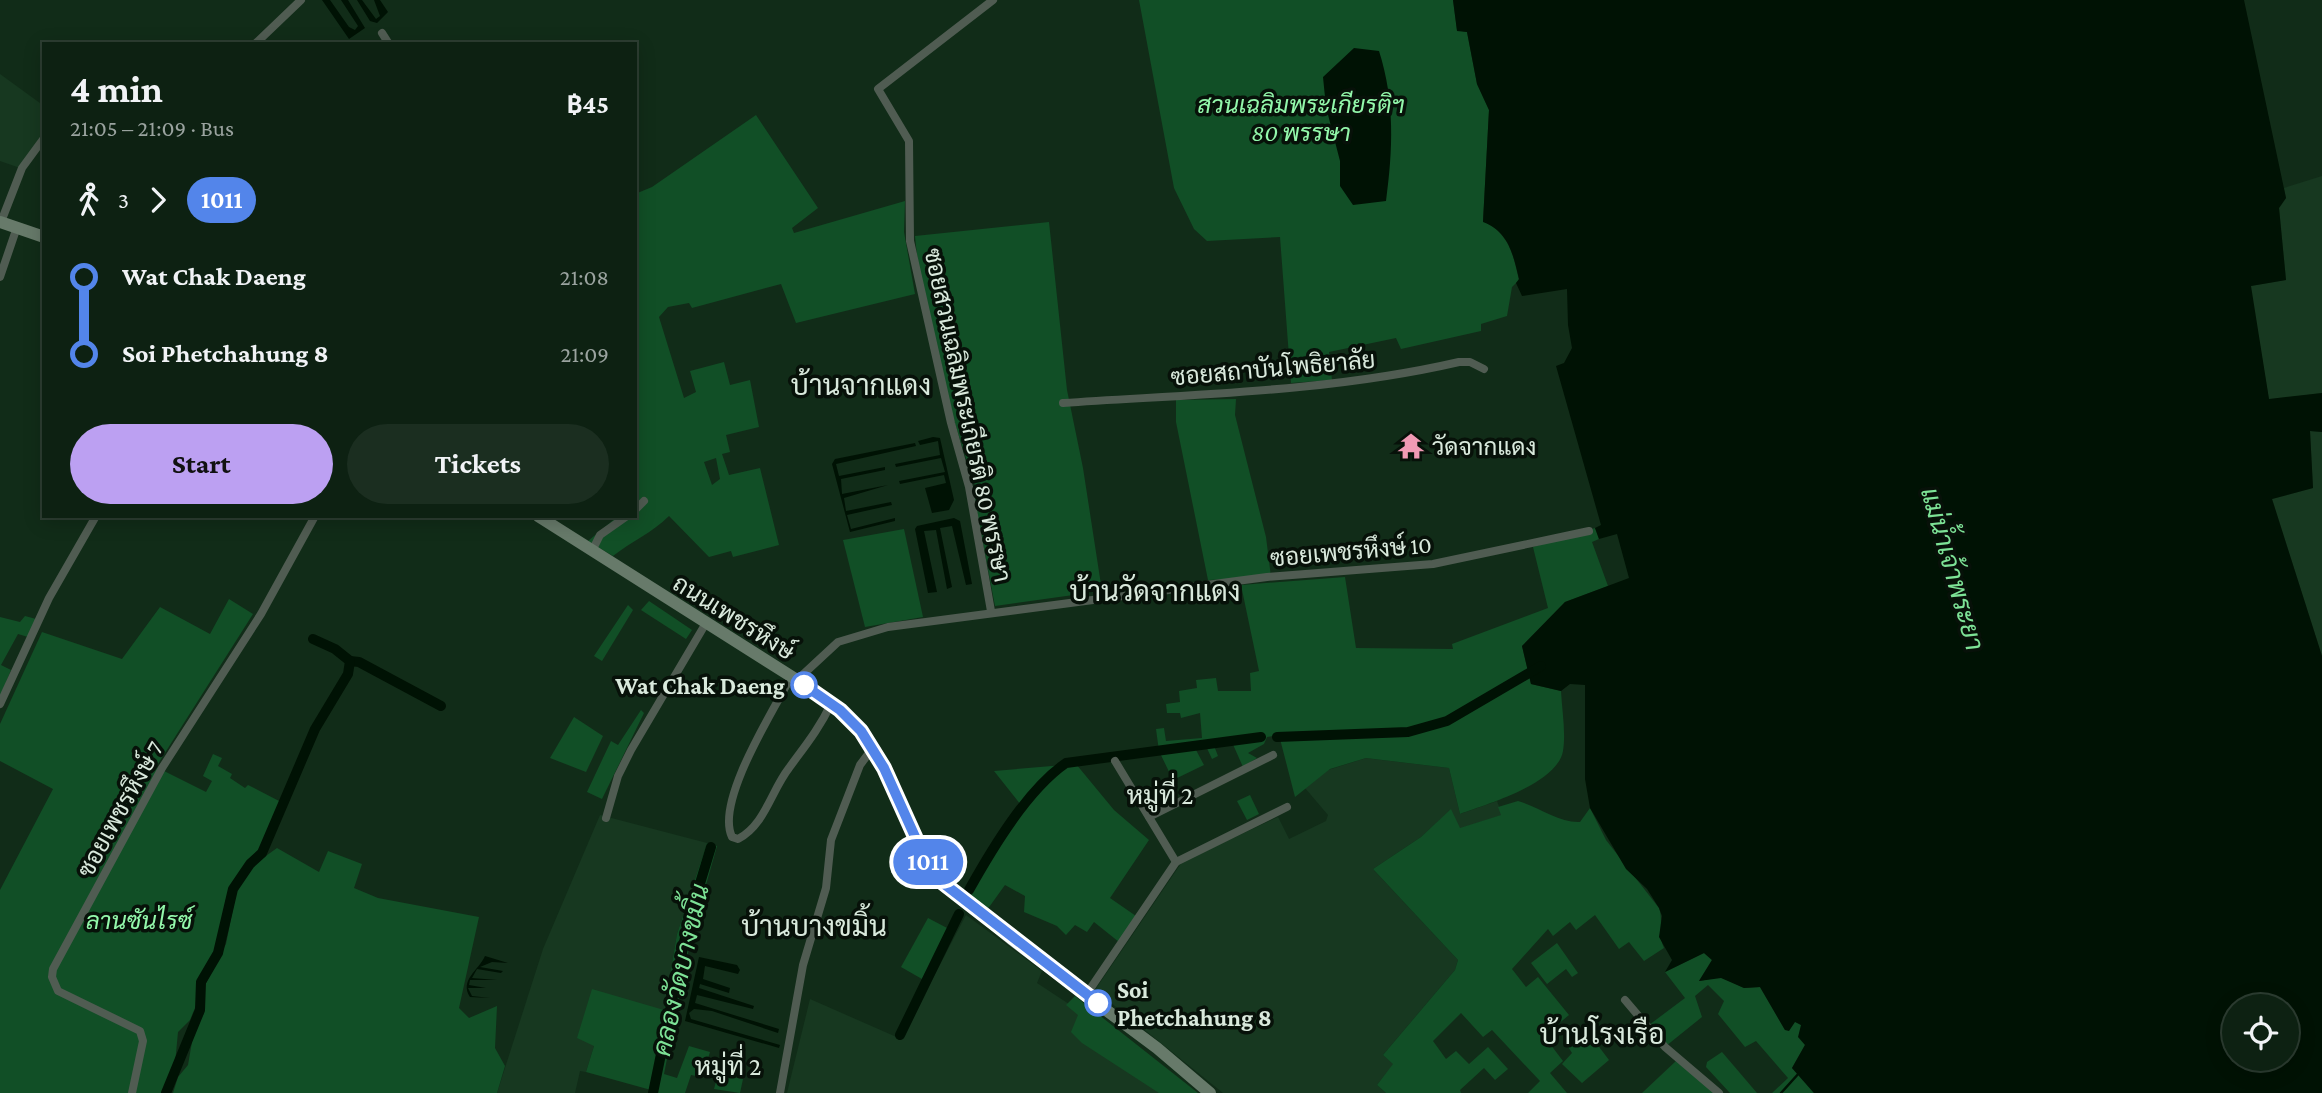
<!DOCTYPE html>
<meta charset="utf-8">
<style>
body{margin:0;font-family:"Crimson Pro",Sarabun,serif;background:#1b2e20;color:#f1f3f6;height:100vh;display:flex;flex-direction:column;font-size:26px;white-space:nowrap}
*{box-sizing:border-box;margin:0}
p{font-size:23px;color:#9aa39f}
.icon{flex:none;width:38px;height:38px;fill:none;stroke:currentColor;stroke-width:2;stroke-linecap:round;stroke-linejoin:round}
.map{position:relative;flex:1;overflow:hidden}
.sheet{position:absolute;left:42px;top:42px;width:595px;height:476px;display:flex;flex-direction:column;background:#0d2112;border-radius:0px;box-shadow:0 4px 18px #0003,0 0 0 2px #2d3e32}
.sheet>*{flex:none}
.badge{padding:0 14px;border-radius:23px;font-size:24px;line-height:46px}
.controls{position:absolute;left:2222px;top:994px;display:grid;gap:14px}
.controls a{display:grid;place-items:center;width:77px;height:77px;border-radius:50%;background:#0d2112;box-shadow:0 4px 18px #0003,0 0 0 2px #2d3e32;font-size:35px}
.map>.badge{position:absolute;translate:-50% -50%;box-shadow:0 0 0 4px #fff}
.legs{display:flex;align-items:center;gap:10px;height:77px;padding:0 28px;font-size:23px}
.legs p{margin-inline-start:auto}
.headline{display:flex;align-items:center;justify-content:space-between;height:119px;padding:0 28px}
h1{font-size:38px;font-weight:700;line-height:52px}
.cta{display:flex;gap:14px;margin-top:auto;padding:14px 28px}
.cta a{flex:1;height:80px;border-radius:42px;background:#bca0f2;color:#111;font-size:28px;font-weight:700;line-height:80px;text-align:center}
.cta a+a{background:#1b2e20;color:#f1f3f6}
ul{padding:0 28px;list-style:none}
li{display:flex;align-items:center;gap:24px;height:77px;font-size:26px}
li i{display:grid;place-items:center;width:10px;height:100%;margin:0 9px;background:currentColor}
li i::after{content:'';width:18px;height:18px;margin:-9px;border:5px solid;border-radius:50%;background:#0d2112}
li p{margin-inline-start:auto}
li:first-child i{background:linear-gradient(#0000 50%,currentColor 0)}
li:last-child i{background:linear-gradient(currentColor 50%,#0000 0)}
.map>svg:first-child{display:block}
</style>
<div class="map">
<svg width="2322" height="1093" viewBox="0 0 2322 1093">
<rect width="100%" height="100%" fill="#112c18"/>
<!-- built -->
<g fill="#173820">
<polygon points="0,74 44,106 44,131 20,168 0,161"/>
<polygon points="2322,176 2322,393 2269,400 2250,286 2286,280 2279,208 2286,198 2284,188"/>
<polygon points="2310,431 2322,432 2322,656 2272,499 2313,488"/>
<polygon points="1366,758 1449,768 1460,814 1497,801 1502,815 1459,829 1451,810 1421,837 1373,869 1458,960 1455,970 1383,1055 1394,1064 1377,1085 1386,1093 1223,1093 1095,990 1182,862 1278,817 1289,839 1326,821 1328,815 1305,788 1328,770"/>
<polygon points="600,815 707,843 677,934 664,1011 594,1046 586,1072 580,1071 575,1093 497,1093 543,949"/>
<polygon points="966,915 1042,971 1037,983 1075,1008 1182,1093 787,1093 810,999 901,1039"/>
</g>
<!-- green -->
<g fill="#114f26" fill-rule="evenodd">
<path d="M1139,0H1453L1457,30L1467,32L1477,84L1489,110L1483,221C1509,233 1513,254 1519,280L1512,287L1507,316L1481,324V331L1401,349L1396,338L1329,352L1332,380L1291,383L1280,237L1207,241L1194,229L1174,188Z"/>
<path d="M756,115L818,208L792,228L794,233L905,201L904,232L915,294L796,323L781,284L692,308L689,303L668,307L659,317L684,398L696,392L690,371L724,362L730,385L750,380L759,427L726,435L730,452L722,454L729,475L760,468L779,545L733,557L731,551L709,557L669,516C652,533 632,541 613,556L588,541L618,516H635V194L652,187ZM716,458L720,479L712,485L704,462Z"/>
<path d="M1049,222L1067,390L1083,468L1102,591L995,606L973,491H977C949,409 923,322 915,236Z"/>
<polygon points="1236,399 1235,415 1266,537 1271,577 1208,580 1176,422 1176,400"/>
<path d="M1595,528L1599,539L1592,542L1608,586L1565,602L1522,646L1531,684L1561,691C1562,710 1566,733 1563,751C1557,784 1487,804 1460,814L1449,768L1366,758L1330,769L1295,797L1279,735L1267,737L1264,744L1248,753L1257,758L1243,767L1231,740L1213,743L1218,756L1212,759L1205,744L1196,750L1204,765L1173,780L1159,751L1156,729L1164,728L1166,741L1202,738L1200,713L1181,718L1180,713H1167L1166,704L1180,702L1179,691L1197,688L1196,680L1216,678L1218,691H1251L1250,673L1259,671L1241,585L1345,577L1356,648L1453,649L1452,644L1548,608L1533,547Z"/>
<polygon points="904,529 923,617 865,627 843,540"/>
<polygon points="229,599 253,614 156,767 206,792 212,781 203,776 213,754 222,758 218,766 232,774 230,778 245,788 248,785 281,802 261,849 236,877 226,899 214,955 199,981 197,1003 190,1020 178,1032 175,1064 161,1093 0,1093 0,890 53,789 0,761 0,724 42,632 122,659 160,607 210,634"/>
<polygon points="649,601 692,630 686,639 641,610"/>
<polygon points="628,605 633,610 602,661 594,656"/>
<polygon points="25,616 36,619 28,637 18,634 1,665 11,670 0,697 0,617 20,622"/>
<polygon points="641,710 644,713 602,799 587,792 611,741 618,745"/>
<polygon points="574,717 603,736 586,772 550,758"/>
<polygon points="1076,764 1114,810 1149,840 1110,898 1136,916 1119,942 1094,922 1087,932 1075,925 1066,935 1057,926 1024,912 1025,896 1005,885 987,910 964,889 1021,805 994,771"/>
<polygon points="1250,795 1259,814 1247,820 1237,801"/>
<path d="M1518,801C1539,807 1559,823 1580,822L1590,808L1606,840L1659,908C1664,922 1657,933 1664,948L1644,961L1629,942L1619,949L1595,915L1576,930L1570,922L1553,936L1548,929L1512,969L1526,987L1538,977L1569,1015L1544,1036L1563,1061L1550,1073L1567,1093H1528L1540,1081L1492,1030L1483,1037L1461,1013L1433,1041L1446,1059L1456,1051L1469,1064L1488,1047L1508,1069L1495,1080L1484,1068L1460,1090L1461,1093H1386L1377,1085L1393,1064L1383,1055L1455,970L1458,960L1373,869L1421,837L1451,809L1460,828L1501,815L1498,807Z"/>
<polygon points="707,843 717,846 691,938 664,1074 677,1078 689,1046 710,1052 702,1077 691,1075 685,1093 651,1093 651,1090 586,1072 594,1046 577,1038 592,989 664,1010 677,934"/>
<polygon points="277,848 319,872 328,851 362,864 354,888 378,898 479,917 459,1008 469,1018 497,1006 495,1048 505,1066 497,1093 173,1093 178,1077 188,1065 193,1036 204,1013 204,987 226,944 237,889 252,866"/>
<polygon points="928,918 949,929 922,979 901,967"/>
<polygon points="1557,943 1578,973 1572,977 1566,969 1547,984 1531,963"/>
<polygon points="1704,953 1712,960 1699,981 1721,977 1744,988 1760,987 1785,1030 1795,1021 1801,1025 1805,1045 1792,1068 1814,1093 1772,1093 1788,1078 1756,1041 1745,1047 1718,1014 1724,1001 1708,985 1695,996 1702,1017 1666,1046 1649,1025 1685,998 1665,972"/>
<polygon points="1075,996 1198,1093 1159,1093 1082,1043 1071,1032 1078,1015 1066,1005"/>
<polygon points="1584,1027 1609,1060 1582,1083 1562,1064 1572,1053 1567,1045"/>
<polygon points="1722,1052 1757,1093 1730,1093 1706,1067 1707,1062"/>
<polygon points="1676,1061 1714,1093 1642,1093"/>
<polygon points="718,1074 743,1079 740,1093 714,1089"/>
</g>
<!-- water -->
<g fill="#001204" fill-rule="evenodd">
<polygon points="322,0 330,0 349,27 355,30 358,26 341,0 348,0 365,28 349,39"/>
<polygon points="357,0 362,0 376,19 380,16 374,0 380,0 388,12 377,23 370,21"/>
<path d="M1453,0H2244L2286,198L2279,208L2286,280L2251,286L2269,399L2322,393V432L2310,431L2313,488L2272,499L2322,656V1093H1814L1792,1068L1805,1045L1798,1037L1801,1025L1795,1022L1789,1031L1785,1030L1760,987L1744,988L1721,978L1699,981L1712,960L1704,953L1665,972L1672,960L1659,937L1662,916L1659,908L1647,889L1626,869L1590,808L1585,779V685L1570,684L1561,691L1531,684L1522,646L1565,602L1629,578L1617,534L1599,539L1595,528L1601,525L1556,366L1564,363L1572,348L1568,325L1567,289L1522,296L1516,283L1519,279C1513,254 1509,232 1483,222L1489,110L1477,84L1467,32L1457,31ZM2235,1006H2287V1059H2235Z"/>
<path d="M1354,48L1379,51C1395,101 1393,150 1386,201L1353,205L1340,186V161L1326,107L1323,77Z"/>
<polygon points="933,437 940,438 954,500 949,510 932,513 925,488 946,483 944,475 900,484 899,481 945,472 941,458 896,467 895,464 940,455 938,441 920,445 918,441"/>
<polygon points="915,443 916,446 836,464 839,476 885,467 885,470 841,479 842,494 888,485 844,498 846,511 891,502 892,505 847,515 851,529 895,518 895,521 850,532 832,464 835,459"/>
<polygon points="954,518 960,521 972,584 966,585 952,526 940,528 952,587 947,589 936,530 924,531 937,592 928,593 915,529 917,526"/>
<path d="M485,956L508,963L492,962L480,967L503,971L501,973L477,969L472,978L497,980H470L469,985L486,988H468L472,996L490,998L470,997C459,980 479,970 485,956Z"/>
<polygon points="699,957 737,965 740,970 738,974 705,966 703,979 730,988 729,993 700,984 699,988 754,1006 753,1009 697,995 695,1003 779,1029 778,1033 712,1011 694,1009 689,1013 691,1019 780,1045 779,1048 685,1021"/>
</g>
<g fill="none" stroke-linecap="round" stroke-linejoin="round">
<!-- stream -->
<polyline stroke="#001204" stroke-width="2.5" points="1781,1093 1800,1072"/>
<!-- canal -->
<g stroke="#001204" stroke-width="10">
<polyline points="350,661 359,662 441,706"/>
<polyline points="1277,737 1408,732 1447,721 1541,666"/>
<path d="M969,890C992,849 1027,790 1066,763L1261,737"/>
<polyline points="900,1035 959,914"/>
<polyline points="166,1093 200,1010 201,982 218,953 233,889 250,864 262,853 315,729 348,674 350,661 335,649 313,639"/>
<polyline points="653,1093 688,923 711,847"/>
</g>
<!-- minor -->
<g stroke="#505c52" stroke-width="8">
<polyline points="382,33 389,44"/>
<polyline points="255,44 301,0"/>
<polyline points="1,222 22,168 44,138"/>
<polyline points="0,277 17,227"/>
<path d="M1063,403C1195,394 1329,392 1459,362H1470L1484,369"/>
<polyline points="635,510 644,501"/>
<polyline points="592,551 600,535 627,516"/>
<polyline points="991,611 969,487 951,423 910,241 909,141 878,89 993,0"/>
<path d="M791,677C773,711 715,802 732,837L738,839C765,825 771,791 789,768C805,746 819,729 831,704"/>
<polyline points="797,680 838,642 888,627 1267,577 1433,564 1589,531"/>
<polyline points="0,704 49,598 96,516"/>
<polyline points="1115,761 1176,862"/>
<polyline points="1149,817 1273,755"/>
<polyline points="606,818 618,776 631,750 706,623"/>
<polyline points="1086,995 1176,862 1287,807"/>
<polyline points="1625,1000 1665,1047 1719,1093"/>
<polyline points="132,1093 143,1041 140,1031 58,991 52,977 53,969 162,768 261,614 315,516"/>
<polyline points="780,1093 803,965 826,888 831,840 860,765 872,749"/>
</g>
<!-- secondary -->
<g stroke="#677a6a" stroke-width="12">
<polyline points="0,222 44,237"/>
<polyline points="538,516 797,680 850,718 861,731 884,768 921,850 943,882 1011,939 1157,1048 1210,1093"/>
</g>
</g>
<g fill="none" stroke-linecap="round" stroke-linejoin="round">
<!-- line-1 casing -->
<g stroke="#fff" stroke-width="16">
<polyline id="line-1" points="804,685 840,710 861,731 884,768 921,850 943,883 1098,1003"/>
</g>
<!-- line-1 -->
<use href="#line-1" stroke="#5385ea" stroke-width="10"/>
</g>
<!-- icons -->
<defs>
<g id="temple-bare" transform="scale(2.1)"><path d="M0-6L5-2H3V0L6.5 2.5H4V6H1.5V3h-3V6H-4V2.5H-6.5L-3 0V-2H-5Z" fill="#f09ab4" stroke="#071109" stroke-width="2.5" paint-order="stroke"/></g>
</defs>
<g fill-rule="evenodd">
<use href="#temple-bare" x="1411" y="446"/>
</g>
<!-- markers -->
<g fill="#fff" stroke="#5385ea" stroke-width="3.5">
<circle cx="804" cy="685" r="12"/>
<circle cx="1098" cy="1003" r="12"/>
</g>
<g text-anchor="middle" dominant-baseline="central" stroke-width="7" stroke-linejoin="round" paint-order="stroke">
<!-- park labels -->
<g font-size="24" font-style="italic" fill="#93f8ab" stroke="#071109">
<text x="1301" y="104">สวนเฉลิมพระเกียรติฯ<tspan x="1301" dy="28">80 พรรษา</tspan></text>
<text x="139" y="920">ลานซันไรซ์</text>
</g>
<!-- street labels -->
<g font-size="24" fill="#d9e9dc" stroke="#071109">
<text transform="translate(1273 368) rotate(-5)">ซอยสถาบันโพธิยาลัย</text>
<text transform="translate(968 415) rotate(78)">ซอยสวนเฉลิมพระเกียรติ 80 พรรษา</text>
<text transform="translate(1351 551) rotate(-5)">ซอยเพชรหึงษ์ 10</text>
<text transform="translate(734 617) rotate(32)">ถนนเพชรหึงษ์</text>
<text transform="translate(120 809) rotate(-61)">ซอยเพชรหึงษ์ 7</text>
</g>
<!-- poi labels -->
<g font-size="24" fill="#d9e9dc" stroke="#071109" text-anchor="start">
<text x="1432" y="446">วัดจากแดง</text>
</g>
<!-- stop labels -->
<g font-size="24" font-weight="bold" fill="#d9e9dc" stroke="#071109" text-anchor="end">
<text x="785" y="685">Wat Chak Daeng</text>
<text x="1117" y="989" text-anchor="start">Soi<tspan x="1117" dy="28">Phetchahung 8</tspan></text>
</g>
<!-- water labels -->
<g font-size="26" font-style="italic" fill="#7de296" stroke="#071109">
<text transform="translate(1952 569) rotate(74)">แม่น้ำเจ้าพระยา</text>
<text transform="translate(681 970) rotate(-77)">คลองวัดบางขมิ้น</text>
</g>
<!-- neighbourhood labels -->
<g font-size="26" fill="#d9e9dc" stroke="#071109">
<text x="1160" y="795">หมู่ที่ 2</text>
<text x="728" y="1066">หมู่ที่ 2</text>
</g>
<!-- quarter labels -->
<g font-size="28" fill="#d9e9dc" stroke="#071109">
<text x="861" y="385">บ้านจากแดง</text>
<text x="1155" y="591">บ้านวัดจากแดง</text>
<text x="814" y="926">บ้านบางขมิ้น</text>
<text x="1602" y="1034">บ้านโรงเรือ</text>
</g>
</g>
</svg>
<div class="controls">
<a><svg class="icon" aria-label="locate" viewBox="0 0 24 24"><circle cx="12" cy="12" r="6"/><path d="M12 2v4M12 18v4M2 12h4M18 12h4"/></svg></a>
</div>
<b class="badge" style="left:928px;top:862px;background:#5385ea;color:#fff">1011</b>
<section class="sheet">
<div class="headline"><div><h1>4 min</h1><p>21:05 – 21:09 · Bus</p></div><b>฿45</b></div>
<div class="legs"><svg class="icon" aria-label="walk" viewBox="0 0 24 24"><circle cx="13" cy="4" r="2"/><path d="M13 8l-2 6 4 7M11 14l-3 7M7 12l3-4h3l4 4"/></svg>3<svg class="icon" aria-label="forward" viewBox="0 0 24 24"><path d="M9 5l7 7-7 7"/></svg><b class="badge" style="background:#5385ea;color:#fff">1011</b></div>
<ul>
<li><i style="color:#5385ea"></i><b>Wat Chak Daeng</b><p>21:08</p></li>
<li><i style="color:#5385ea"></i><b>Soi Phetchahung 8</b><p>21:09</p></li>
</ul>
<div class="cta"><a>Start</a><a>Tickets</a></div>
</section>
</div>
